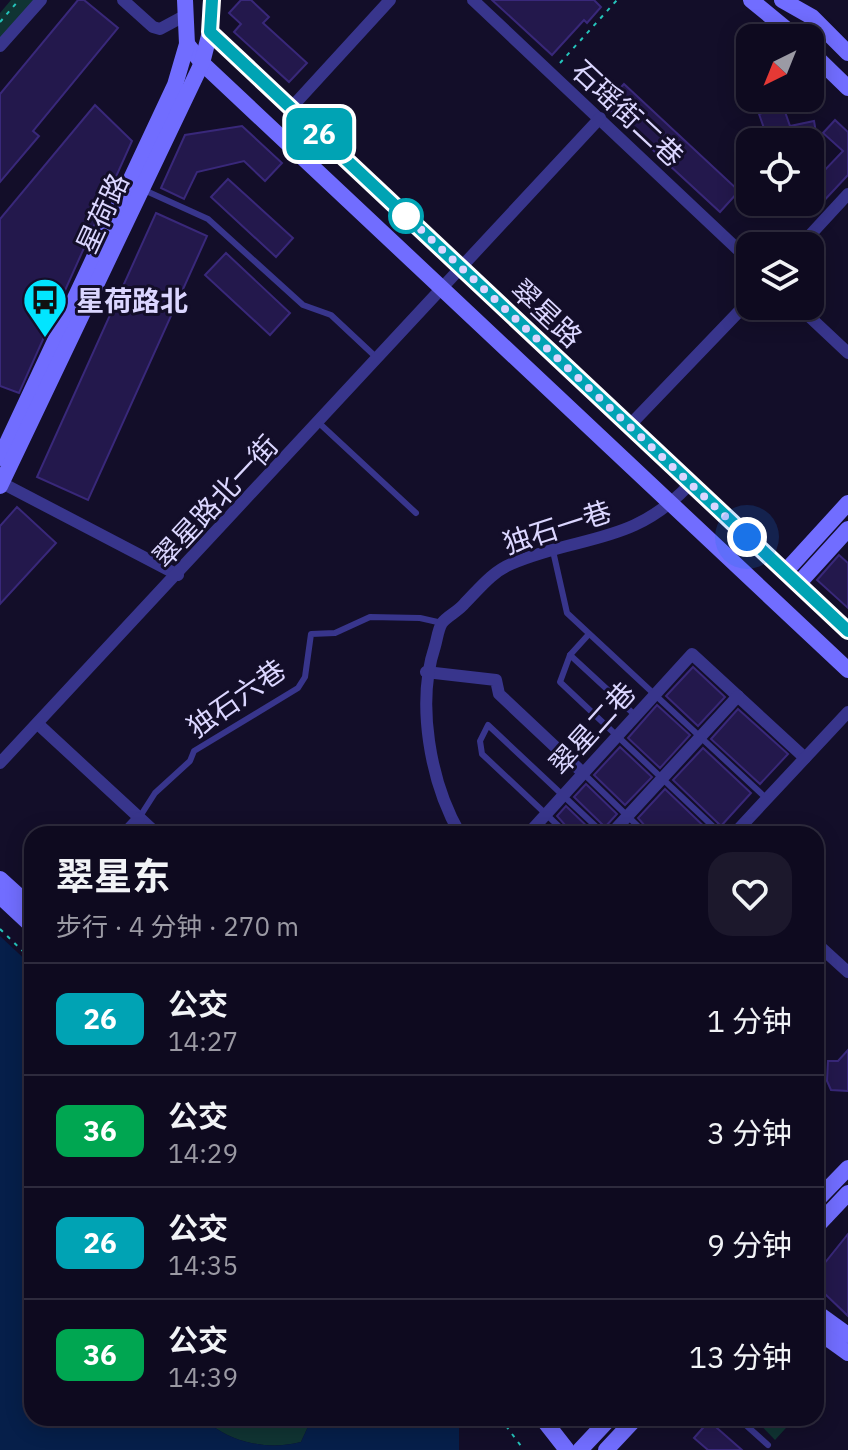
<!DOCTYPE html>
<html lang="zh">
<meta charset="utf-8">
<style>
body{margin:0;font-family:"IBM Plex Sans","Noto Sans SC",sans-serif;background:#1c182c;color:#f1f3f6;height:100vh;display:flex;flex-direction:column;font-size:30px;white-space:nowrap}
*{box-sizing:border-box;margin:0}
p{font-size:26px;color:#9b9aa4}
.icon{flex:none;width:44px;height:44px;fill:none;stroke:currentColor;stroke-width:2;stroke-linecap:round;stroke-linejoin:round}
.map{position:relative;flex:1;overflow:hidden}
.details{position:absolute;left:24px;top:826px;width:800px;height:600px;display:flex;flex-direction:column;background:#0e0a1f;border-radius:24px;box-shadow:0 4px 20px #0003,0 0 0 2px #2e2b3d}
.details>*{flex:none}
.badge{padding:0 16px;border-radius:12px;font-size:28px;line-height:52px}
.needle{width:52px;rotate:223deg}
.buttons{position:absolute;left:736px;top:24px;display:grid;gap:16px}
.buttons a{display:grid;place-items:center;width:88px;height:88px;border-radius:16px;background:#0e0a1f;box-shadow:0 4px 20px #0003,0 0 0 2px #2e2b3d;font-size:40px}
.you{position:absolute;width:40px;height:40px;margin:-20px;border:6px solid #fff;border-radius:50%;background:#1a73e8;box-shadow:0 0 0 12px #1a73e833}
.map>.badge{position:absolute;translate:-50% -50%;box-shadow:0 0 0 4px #fff}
.round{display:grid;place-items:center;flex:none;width:84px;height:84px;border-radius:24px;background:#1c182c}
.overview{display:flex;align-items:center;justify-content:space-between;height:136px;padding:0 32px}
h1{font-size:38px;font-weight:700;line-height:60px}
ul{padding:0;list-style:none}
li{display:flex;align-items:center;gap:24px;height:112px;padding:0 32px;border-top:2px solid #2e2b3d}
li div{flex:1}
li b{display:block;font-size:30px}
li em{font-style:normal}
li .badge{min-width:88px;font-weight:700;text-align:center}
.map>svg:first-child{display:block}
</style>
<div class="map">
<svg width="848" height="1450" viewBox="0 0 848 1450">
<rect width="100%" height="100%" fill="#130e29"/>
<!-- green -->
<g fill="#103433">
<polygon points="11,0 40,0 0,44 0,13"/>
<path d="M211,1418H312L301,1442C270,1450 237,1444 211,1425Z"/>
<polygon points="754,1418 795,1418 775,1440"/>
</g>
<!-- water -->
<path fill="#061f4a" d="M0,936L32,966V1418H211V1425C237,1444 270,1450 301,1442L312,1418H459V1450H0Z"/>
<!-- building -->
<g fill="#23184c" stroke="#39287a" stroke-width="2">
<polygon points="78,0 84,0 118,28 33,131 39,136 0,182 0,94"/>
<polygon points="241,0 251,0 269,17 263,23 307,63 289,82 234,32 241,24 229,13"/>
<polygon points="492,0 594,0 601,7 587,23 584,20 552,55"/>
<polygon points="624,84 739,191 720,212 604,105"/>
<polygon points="95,105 132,141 19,393 0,386 0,219"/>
<polygon points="783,106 790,126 814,121 823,172 843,151 823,133 835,120 848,132 848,175 819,206 810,197 810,142 747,142 747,138 766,134 759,114"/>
<polygon points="242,126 282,163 265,181 244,161 197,172 184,199 161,188 185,135"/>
<polygon points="228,179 293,238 276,257 211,197"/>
<polygon points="156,213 207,236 88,500 37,477"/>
<polygon points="226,253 290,313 270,335 205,275"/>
<polygon points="17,507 56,543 0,604 0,526"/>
<polygon points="839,555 848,563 848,608 817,580"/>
<polygon points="693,667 725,697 698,726 666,696"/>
<polygon points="657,705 690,735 660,768 628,738"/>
<polygon points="738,709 788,754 760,784 711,739"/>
<polygon points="620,747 652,777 625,805 594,775"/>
<polygon points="703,748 751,793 721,826 673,780"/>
<polygon points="586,784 617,814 605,827 574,797"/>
<polygon points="665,789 712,834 652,834 638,818"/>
<polygon points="566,806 595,834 573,834 557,816"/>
<polygon points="848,1050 848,1091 831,1090 827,1081 828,1061 838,1061"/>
<polygon points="848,1234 848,1316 825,1294 821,1279 824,1264"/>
<polygon points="709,1421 742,1450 708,1450 694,1438"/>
</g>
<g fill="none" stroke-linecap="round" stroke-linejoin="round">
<!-- path -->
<g stroke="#25c4bb" stroke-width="2" stroke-dasharray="4 6" stroke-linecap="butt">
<polyline points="0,22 19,0"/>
<polyline points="560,63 617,0"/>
<polyline points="0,929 32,960"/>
<polyline points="500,1418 524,1450"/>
</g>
<!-- lane -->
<g stroke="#38358c" stroke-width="6">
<polyline points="144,190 208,219 303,305 331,315 378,359"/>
<polyline points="319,423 416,513"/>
<polyline points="553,551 567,613 767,799"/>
<polyline points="589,634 570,655 560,682 721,834"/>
<polyline points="570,655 636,716"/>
<polyline points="583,773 646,834"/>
<polyline points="139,818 155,793 190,761 194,751 298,688 305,677 311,634 335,633 370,617 420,618 442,623"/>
<polyline points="567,834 482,754 480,741 488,725 604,834"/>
<polyline points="738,1418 768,1445"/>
</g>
<!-- street -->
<g stroke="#38358c" stroke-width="12">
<polyline points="123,0 153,27 160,29 186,15"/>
<polyline points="473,0 750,261"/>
<polyline points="0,46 41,0"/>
<polyline points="291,108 390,0"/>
<polyline points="800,246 848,194"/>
<polyline points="798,306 848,353"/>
<polyline points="629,426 750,300"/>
<polyline points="2,483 178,575"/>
<polyline points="426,672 496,680 499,694 583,773"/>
<polyline points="39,725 157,834"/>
<polyline points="0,763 600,118"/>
<polyline points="124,834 139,818"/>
<path d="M460,834C430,782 416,703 435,646C437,640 438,629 442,623C447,616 459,611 465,603C479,589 492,572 511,564C581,534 633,546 691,483"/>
<polyline points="528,834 692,654 805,758"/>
<polyline points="611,834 738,696"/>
<polyline points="734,834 848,712"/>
<polyline points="816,943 848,972"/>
</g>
<!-- secondary -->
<g stroke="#716dff" stroke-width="16">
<polyline points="751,0 797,38"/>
<polyline points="782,0 812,17 848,53"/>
<polyline points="210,32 848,631"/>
<polyline points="187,44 202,63 848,670"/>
<polyline points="810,51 848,88"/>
<polyline points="0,458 175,85 187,44 185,0"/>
<polyline points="0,486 202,63 210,32 211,0"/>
<polyline points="785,572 848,503"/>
<polyline points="798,584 848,529"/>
<polyline points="0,879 32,908"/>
<polyline points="0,896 32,926"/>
<polyline points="816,1201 848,1168"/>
<polyline points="816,1227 848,1193"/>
<polyline points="816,1312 848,1335"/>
<polyline points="816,1330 848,1353"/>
<polyline points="542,1418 567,1450"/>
<polyline points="580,1450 610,1418"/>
<polyline points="606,1450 636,1418"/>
</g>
</g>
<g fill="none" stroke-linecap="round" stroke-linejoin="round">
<!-- line casing -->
<g stroke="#fff" stroke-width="18">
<polyline id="line" points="212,0 210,32 848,631"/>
</g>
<!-- line -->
<use href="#line" stroke="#00a3b4" stroke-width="12"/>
<!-- walk -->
<polyline stroke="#dbd6ff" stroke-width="8" stroke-dasharray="0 14.4" points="406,216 398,208 747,537"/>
</g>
<!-- icons -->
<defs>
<g id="bus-pin" transform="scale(2.3)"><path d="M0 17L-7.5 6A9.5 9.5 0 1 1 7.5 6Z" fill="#02e5ff" stroke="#130e29"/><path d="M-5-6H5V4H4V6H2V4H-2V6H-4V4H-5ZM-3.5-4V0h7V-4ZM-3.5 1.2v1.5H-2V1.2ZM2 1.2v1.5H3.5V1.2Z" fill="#111"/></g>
</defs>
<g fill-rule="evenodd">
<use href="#bus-pin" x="45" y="300"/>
</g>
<!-- markers -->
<circle fill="#fff" stroke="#00a3b4" stroke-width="4" cx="406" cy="216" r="16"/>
<g text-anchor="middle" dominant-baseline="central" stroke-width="6" stroke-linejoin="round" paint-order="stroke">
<!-- street labels -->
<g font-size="28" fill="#dbd6ff" stroke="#130e29">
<text transform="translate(628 113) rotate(43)">石瑶街二巷</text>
<text transform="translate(102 213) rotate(-65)">星荷路</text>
<text transform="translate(547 313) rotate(43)">翠星路</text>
<text transform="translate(215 501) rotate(-47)">翠星路北一街</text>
<text transform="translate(557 527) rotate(-18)">独石一巷</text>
<text transform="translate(236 698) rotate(-35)">独石六巷</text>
<text transform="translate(592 728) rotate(-48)">翠星二巷</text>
</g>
<!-- poi labels -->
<g font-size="28" font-weight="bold" fill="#dbd6ff" stroke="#130e29" text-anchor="start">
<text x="76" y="300">星荷路北</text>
</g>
</g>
</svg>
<div class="buttons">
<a><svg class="needle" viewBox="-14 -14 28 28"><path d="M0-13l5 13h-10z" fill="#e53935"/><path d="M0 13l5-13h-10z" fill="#9b9aa4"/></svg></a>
<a><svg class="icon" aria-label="locate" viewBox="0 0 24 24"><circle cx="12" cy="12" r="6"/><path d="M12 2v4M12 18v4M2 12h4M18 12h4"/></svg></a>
<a><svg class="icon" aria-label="layers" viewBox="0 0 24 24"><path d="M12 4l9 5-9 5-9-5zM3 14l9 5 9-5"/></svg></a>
</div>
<div class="you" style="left:747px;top:537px"></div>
<b class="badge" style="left:319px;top:134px;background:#00a3b4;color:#fff">26</b>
<section class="details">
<div class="overview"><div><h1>翠星东</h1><p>步行 · 4 分钟 · 270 m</p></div><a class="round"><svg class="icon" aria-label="heart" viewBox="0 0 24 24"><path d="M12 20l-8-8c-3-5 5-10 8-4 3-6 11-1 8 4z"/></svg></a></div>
<ul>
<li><span class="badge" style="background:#00a3b4;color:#fff">26</span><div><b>公交</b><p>14:27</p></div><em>1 分钟</em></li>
<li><span class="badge" style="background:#00a651;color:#fff">36</span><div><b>公交</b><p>14:29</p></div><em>3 分钟</em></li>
<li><span class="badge" style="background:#00a3b4;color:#fff">26</span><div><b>公交</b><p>14:35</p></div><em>9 分钟</em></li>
<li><span class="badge" style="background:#00a651;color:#fff">36</span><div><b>公交</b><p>14:39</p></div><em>13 分钟</em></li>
</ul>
</section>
</div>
